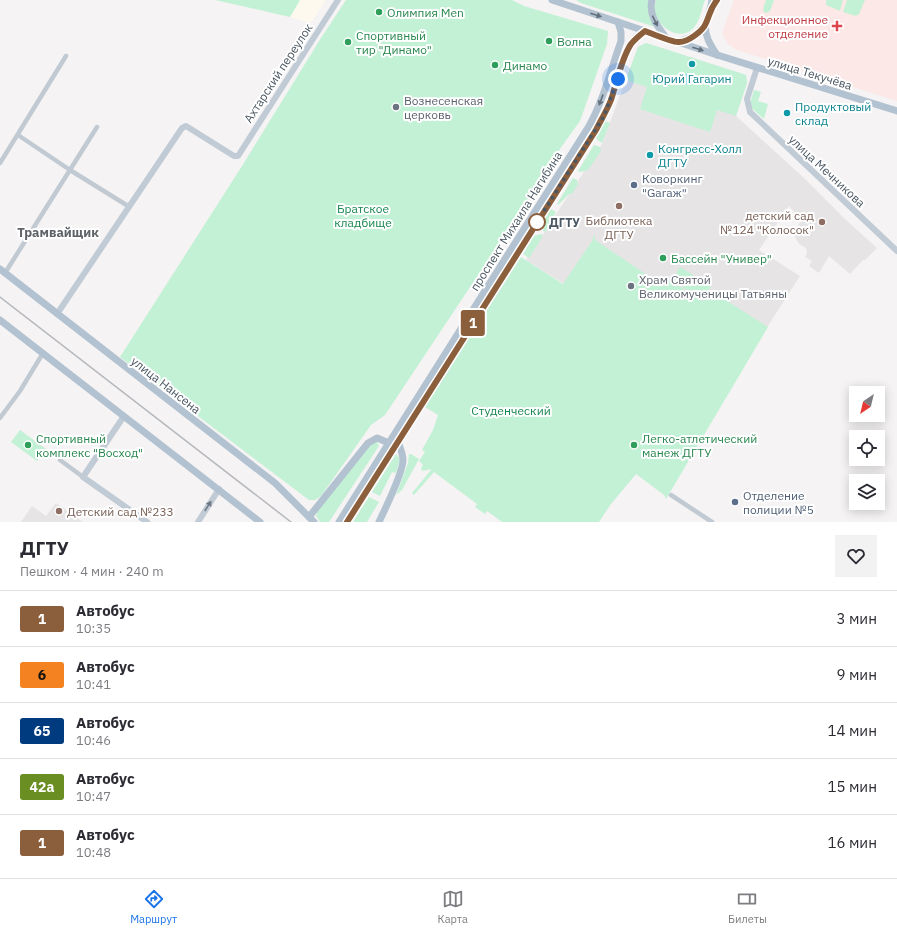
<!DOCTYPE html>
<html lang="ru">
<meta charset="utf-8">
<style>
body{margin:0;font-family:"IBM Plex Sans",sans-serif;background:#f2f2f3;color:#2b2b33;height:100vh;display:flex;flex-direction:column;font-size:15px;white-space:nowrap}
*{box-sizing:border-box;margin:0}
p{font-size:13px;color:#7c7c81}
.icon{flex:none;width:22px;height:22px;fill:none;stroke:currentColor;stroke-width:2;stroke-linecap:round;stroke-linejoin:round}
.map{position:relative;height:522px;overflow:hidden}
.details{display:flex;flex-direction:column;background:#fff;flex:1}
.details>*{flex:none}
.badge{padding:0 8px;border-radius:3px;font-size:14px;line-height:26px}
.needle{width:26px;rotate:215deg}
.fabs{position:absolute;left:849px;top:386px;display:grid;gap:8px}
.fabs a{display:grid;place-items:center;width:36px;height:36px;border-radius:0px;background:#fff;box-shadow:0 2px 10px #0003;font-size:20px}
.you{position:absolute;width:20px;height:20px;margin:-10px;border:3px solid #fff;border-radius:50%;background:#1a73e8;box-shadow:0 0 0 6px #1a73e833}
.map>.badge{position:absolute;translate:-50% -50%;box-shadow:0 0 0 2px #fff}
.round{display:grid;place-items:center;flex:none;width:42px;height:42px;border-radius:0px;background:#f2f2f3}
.overview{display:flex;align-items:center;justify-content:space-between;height:68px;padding:0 20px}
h1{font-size:19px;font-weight:700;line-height:30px}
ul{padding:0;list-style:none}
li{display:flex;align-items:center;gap:12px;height:56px;padding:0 20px;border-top:1px solid #e1e1e2}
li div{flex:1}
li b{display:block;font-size:15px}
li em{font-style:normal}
li .badge{min-width:44px;font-weight:700;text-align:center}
.tabs{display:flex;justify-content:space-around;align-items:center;height:56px;border-top:1px solid #e1e1e2;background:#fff;font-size:11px;color:#7c7c81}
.tabs a{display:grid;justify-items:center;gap:2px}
.tabs .current{color:#1a73e8}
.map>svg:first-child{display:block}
</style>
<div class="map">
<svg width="897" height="522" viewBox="0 0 897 522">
<rect width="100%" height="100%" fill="#f5f3f3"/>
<!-- commercial -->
<polygon fill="#fdf9ef" points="300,0 326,0 311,23 290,17"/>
<!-- education -->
<g fill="#e6e4e5">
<polygon points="646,43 746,75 747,83 736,116 805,179 845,219 877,248 865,260 863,260 850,274 829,256 819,273 809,266 812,261 805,257 807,254 806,248 799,244 796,239 795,235 801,227 798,225 804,218 793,211 789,206 759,250 800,276 762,335 705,299 699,308 592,241 564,284 526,260 602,144 638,47"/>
<polygon points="56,503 83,522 21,522 32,506 46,516"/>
</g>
<!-- medical -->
<polygon fill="#fce8e6" points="734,0 897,0 897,101 737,50 728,44 722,33"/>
<!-- green -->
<g fill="#c3f1d5">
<polygon points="215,0 300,0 290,17"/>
<polygon points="346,0 512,0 524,6 608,31 607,44 580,121 562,146 502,239 385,415 371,425 321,496 315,500 309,500 120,357 242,166 321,38"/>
<path d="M576,0H649C646,11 649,18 655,27L581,3Z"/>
<path d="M656,0H705C702,8 700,20 695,26C680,47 647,21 656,0Z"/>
<polygon points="766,0 774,0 770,11 767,13 764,12 763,9"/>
<polygon points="826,0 843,0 840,11 826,5"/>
<polygon points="847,0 865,0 859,14 856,16 843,12"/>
<polygon points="646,43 746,75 747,83 736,116 717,110 710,132 640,109 647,87 626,80 638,47"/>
<polygon points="754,90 761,92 758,101 768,104 764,119 749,106"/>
<polygon points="604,121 610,123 602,143 595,138"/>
<polygon points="594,145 600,147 601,151 588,170 580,172 578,171"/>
<polygon points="573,178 577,180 578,184 572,194 569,194 558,205 557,204"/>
<polygon points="551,209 556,212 553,217 554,218 545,232 543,231 544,228 542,223"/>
<polygon points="541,234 543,236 529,258 523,254 534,236"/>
<polygon points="594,235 595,236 595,240 662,285 669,280 703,301 705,299 708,300 713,292 768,327 666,499 664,495 636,474 611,504 599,522 502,522 487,511 485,514 475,507 477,504 434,472 414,495 412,493 431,470 429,469 428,470 422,471 421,468 423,465 419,461 425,452 422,450 433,430 438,415 425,407 521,257 563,284 592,241"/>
<polygon points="680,267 711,286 703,300 672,280"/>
<polygon points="20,430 46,449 37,461 11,442"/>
<polygon points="377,442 379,446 329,522 320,522 316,516 318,509 370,443"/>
<polygon points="396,454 400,459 396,473 392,472 380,496 372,492"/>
<polygon points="409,454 411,454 419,459 402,490 396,495 408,463"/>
<polygon points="369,497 379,502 367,522 353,522"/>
</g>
<!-- water -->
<circle fill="#90daee" cx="688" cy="79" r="5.5"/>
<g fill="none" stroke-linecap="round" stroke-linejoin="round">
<!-- street -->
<g stroke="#c1cad2" stroke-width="4.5">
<polyline points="18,135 70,170 128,206"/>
<polyline points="0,163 66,56"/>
<polyline points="5,273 97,127"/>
<polyline points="0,418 20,391 43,353"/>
<polyline points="60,460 83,477"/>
<polyline points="671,495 712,522"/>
</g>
<!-- secondary -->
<g stroke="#c1cbd6" stroke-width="6">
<polyline points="757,68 747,99 750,112 897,251"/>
<polyline points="57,314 182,128 186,126 234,156 238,156 338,0"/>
<polyline points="124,416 83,477 147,522"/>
<polyline points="198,522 219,489"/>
</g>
<!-- primary -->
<g stroke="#b3c2d1" stroke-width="7">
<polyline points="552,0 711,53 897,111"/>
<path d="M652,0C648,15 658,27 667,39"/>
<path d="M712,0C711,8 708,15 706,22C703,34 711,46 717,55"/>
<polyline points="678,42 694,36 706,24"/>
<polyline points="0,269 275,483 314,522"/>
<polyline points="0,320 260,522"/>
<polyline points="309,517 368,443 377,438 389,443"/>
<path d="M339,522L589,126C604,99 611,69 621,41V32L618,22"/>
<polyline points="347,522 595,130 604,116 610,100 626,53 636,37 645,31"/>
<path d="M379,522C385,509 403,473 403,460C403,454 400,447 398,442"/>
</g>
<!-- rail -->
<polyline stroke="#b5b8bd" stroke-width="1.5" points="0,297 291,522"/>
</g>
<!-- one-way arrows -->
<defs><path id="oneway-solid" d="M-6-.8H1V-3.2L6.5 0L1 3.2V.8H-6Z"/></defs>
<g fill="#64717d">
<use href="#oneway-solid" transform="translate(596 15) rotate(18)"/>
<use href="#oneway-solid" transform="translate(655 21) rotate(64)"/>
<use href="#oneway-solid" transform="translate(698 49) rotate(18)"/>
<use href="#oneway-solid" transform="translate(601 100) rotate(110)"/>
</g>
<use fill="#6e7984" href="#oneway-solid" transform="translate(208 506) rotate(-57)"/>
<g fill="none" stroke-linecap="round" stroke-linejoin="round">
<!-- line casing -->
<g stroke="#fff" stroke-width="9">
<path id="line" d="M347,522L596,130C601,120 607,110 611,100C617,82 621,59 631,44C635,39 640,35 645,31C653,34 671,42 678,42C687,43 703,31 706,23C710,14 710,9 717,0"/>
</g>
<!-- line -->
<use href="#line" stroke="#8b5e3c" stroke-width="6"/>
<!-- walk -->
<polyline stroke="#4a5661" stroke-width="4" stroke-dasharray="0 7.2" points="537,222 604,116 618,79"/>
</g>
<!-- markers -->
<g fill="#2e9e5b" stroke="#fff" stroke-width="1.5">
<circle cx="379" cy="12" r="4"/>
<circle cx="549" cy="41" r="4"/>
<circle cx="348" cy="42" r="4"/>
<circle cx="495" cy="65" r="4"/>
<circle cx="663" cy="258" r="4"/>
<circle cx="28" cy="445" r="4"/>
<circle cx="634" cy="445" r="4"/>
</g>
<path fill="#e0444e" stroke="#fff" stroke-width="1.5" d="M835 20h4v4h4v4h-4v4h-4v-4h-4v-4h4z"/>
<g fill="#0f9aa8" stroke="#fff" stroke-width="1.5">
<circle cx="692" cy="64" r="4"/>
<circle cx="787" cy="113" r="4"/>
<circle cx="650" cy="155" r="4"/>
</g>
<g fill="#6b7280" stroke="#fff" stroke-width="1.5">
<circle cx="396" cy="107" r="4"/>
<circle cx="631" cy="286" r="4"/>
</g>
<g fill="#5c6f8a" stroke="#fff" stroke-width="1.5">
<circle cx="634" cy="185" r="4"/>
<circle cx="735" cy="502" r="4"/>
</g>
<g fill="#8d6e63" stroke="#fff" stroke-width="1.5">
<circle cx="619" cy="206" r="4"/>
<circle cx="822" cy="222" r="4"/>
<circle cx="59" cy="511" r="4"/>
</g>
<circle fill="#fff" stroke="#8b5e3c" stroke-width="2" cx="537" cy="222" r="8"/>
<g text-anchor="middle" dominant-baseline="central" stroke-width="4" stroke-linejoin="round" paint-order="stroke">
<!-- leisure labels -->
<g font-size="12" fill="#27864d" stroke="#fff" text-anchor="start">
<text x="387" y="12">Олимпия Men</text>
<text x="356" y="35">Спортивный<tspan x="356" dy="14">тир "Динамо"</tspan></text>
<text x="557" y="41">Волна</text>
<text x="503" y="65">Динамо</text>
<text x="671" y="258">Бассейн "Универ"</text>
<text x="36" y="438">Спортивный<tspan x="36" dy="14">комплекс "Восход"</tspan></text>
<text x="642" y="438">Легко-атлетический<tspan x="642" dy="14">манеж ДГТУ</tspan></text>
</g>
<!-- health labels -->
<g font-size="12" fill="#be3a42" stroke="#fff" text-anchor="end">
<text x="828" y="19">Инфекционное<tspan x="828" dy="14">отделение</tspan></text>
</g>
<!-- street labels -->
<g font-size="12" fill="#4a5661" stroke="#fff">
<text transform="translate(278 73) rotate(-57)">Ахтарский переулок</text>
<text transform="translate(810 73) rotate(17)">улица Текучёва</text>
<text transform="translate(827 171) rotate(43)">улица Мечникова</text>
<text transform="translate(516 221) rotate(-58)">проспект Михаила Нагибина</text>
<text transform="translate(166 385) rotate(38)">улица Нансена</text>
</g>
<!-- culture labels -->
<g font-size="12" fill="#0d838f" stroke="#fff" text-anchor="start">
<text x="692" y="78" text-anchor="middle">Юрий Гагарин</text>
<text x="795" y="106">Продуктовый<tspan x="795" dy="14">склад</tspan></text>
<text x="658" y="148">Конгресс-Холл<tspan x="658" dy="14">ДГТУ</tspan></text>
</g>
<!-- worship labels -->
<g font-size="12" fill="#5b616d" stroke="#fff" text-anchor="start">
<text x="404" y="100">Вознесенская<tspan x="404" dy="14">церковь</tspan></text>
<text x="639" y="279">Храм Святой<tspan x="639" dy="14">Великомученицы Татьяны</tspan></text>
</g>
<!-- service labels -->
<g font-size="12" fill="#4e5e75" stroke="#fff" text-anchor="start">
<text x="642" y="178">Коворкинг<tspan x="642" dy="14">"Gаraж"</tspan></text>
<text x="743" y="495">Отделение<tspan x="743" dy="14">полиции №5</tspan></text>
</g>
<!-- park labels -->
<g font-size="12" fill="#17864f" stroke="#fff">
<text x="363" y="208">Братское<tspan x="363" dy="14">кладбище</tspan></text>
<text x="511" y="410">Студенческий</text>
</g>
<!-- education labels -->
<g font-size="12" fill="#785e54" stroke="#fff" text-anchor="end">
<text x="814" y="215">детский сад<tspan x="814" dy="14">№124 "Колосок"</tspan></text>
<text x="619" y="220" text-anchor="middle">Библиотека<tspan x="619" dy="14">ДГТУ</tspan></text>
<text x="67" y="511" text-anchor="start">Детский сад №233</text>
</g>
<!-- stop labels -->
<g font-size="12" font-weight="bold" fill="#4a5661" stroke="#fff" text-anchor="start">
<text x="549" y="222">ДГТУ</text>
</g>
<!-- neighbourhood labels -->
<g font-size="13" font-weight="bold" fill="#5f6368" stroke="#fff">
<text x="58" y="232">Трамвайщик</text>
</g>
</g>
</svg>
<div class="fabs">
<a><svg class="needle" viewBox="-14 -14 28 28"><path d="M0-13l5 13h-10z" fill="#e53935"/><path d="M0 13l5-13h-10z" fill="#7c7c81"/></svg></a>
<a><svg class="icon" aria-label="locate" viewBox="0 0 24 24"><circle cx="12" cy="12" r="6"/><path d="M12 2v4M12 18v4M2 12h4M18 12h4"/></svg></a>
<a><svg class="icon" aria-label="layers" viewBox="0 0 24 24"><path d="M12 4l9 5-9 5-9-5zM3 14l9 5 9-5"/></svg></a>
</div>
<div class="you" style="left:618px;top:79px"></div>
<b class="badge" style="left:473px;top:323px;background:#8b5e3c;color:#fff">1</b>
</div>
<section class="details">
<div class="overview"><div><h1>ДГТУ</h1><p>Пешком · 4 мин · 240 m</p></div><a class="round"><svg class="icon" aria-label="heart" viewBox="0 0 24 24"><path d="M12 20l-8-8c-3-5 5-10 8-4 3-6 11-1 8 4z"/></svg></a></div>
<ul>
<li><span class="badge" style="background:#8b5e3c;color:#fff">1</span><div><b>Автобус</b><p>10:35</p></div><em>3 мин</em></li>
<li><span class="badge" style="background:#f58220;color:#111">6</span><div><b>Автобус</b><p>10:41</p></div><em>9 мин</em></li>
<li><span class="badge" style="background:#003b80;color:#fff">65</span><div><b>Автобус</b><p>10:46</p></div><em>14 мин</em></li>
<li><span class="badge" style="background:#6b8e23;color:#fff">42a</span><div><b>Автобус</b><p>10:47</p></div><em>15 мин</em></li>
<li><span class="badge" style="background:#8b5e3c;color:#fff">1</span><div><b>Автобус</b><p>10:48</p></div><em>16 мин</em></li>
</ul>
</section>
<nav class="tabs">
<a class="current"><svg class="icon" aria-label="directions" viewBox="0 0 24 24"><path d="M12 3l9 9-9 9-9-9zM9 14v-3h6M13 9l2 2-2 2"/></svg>Маршрут</a>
<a><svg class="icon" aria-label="map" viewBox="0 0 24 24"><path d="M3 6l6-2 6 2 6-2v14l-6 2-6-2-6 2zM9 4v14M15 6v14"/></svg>Карта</a>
<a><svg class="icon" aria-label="tickets" viewBox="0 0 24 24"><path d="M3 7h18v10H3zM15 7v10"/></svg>Билеты</a>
</nav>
